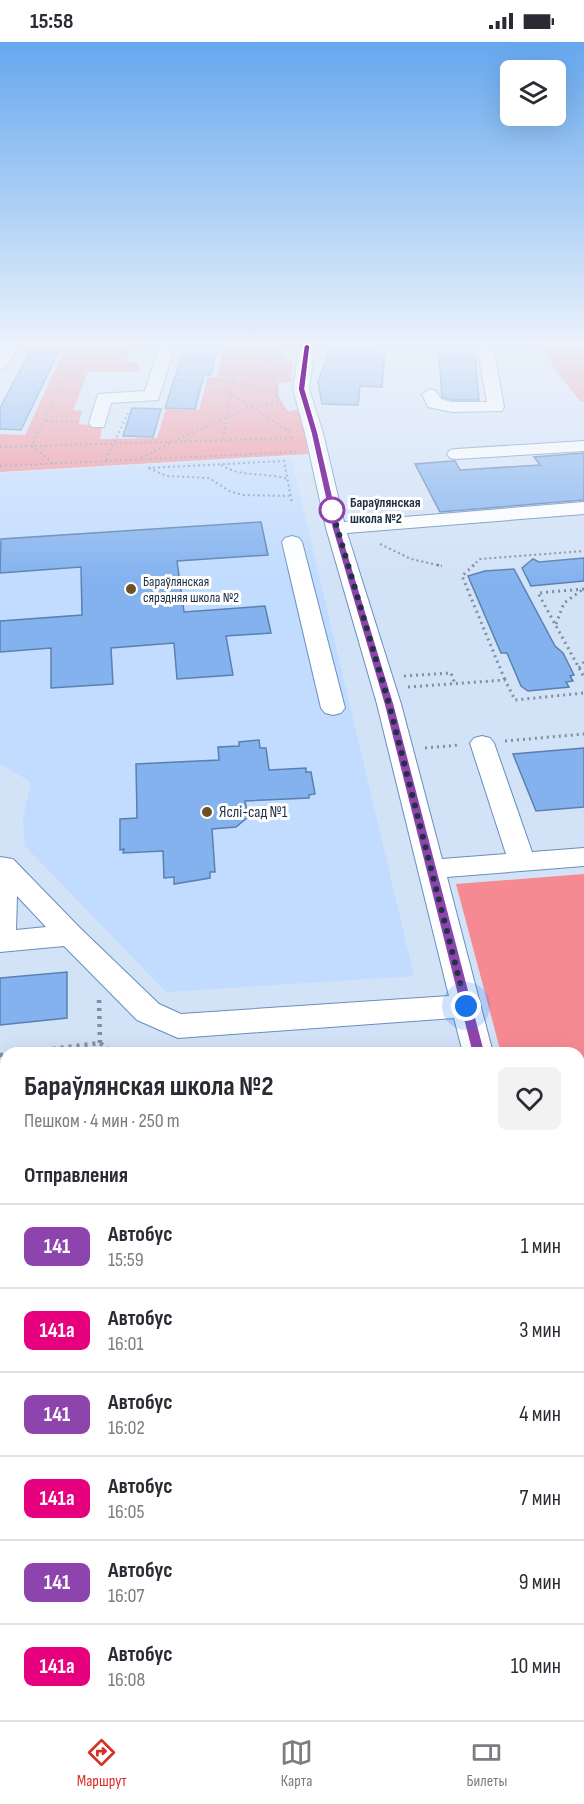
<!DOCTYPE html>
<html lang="ru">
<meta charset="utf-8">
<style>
body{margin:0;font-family:"Sofia Sans Condensed",sans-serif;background:#f2f2f3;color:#2b2b33;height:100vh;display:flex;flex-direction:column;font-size:22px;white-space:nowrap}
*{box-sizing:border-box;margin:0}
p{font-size:20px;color:#7c7c81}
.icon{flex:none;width:33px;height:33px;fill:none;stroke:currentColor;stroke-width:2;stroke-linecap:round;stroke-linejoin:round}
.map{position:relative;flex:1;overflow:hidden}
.details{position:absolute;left:0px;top:1005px;width:585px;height:674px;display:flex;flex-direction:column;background:#fff;border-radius:18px 18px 0 0;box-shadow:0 6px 24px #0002}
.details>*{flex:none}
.badge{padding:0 12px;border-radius:9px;font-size:21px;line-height:39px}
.controls{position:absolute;left:500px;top:18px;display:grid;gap:12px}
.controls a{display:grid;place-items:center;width:66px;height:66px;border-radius:9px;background:#fff;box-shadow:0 6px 24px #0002;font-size:30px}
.you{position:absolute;width:30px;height:30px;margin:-15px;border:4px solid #fff;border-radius:50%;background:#1a73e8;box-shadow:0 0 0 9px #1a73e833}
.map>.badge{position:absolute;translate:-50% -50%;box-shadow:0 0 0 3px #fff}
h2{padding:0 24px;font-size:22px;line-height:54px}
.round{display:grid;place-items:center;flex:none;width:63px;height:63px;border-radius:9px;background:#f2f2f3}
.summary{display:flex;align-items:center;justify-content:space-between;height:102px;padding:0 24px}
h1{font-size:28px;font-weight:700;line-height:45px}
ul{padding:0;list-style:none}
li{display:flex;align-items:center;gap:18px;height:84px;padding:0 24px;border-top:2px solid #e1e1e2}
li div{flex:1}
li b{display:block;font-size:22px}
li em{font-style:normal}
li .badge{min-width:66px;font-weight:700;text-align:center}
.status{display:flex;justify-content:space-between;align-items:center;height:42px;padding:0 30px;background:#fff;direction:ltr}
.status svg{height:16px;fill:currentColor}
.tab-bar{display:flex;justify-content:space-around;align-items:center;height:84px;border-top:2px solid #e1e1e2;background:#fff;font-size:16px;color:#7c7c81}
.tab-bar a{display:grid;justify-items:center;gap:3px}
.tab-bar .current{color:#d93025}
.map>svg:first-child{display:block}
</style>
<div class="status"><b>15:58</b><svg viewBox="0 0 49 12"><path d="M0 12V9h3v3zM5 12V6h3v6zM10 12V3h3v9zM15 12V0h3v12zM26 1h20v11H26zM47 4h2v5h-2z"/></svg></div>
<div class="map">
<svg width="584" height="1678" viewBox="0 0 584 1678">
<rect width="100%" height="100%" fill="#d2e2f7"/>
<!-- built -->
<polygon fill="#c1dcff" points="291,415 414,934 166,950 25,804 23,777 31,740 0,722 0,431"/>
<!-- green -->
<g fill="#f68a93">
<polygon points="25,304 132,305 125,320 139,320 139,330 88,330 73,368 82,369 79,382 102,384 100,397 157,396 166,367 199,368 208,335 217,335 224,304 286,304 281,316 293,317 291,340 278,341 279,355 288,369 300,367 308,412 0,430 0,392 25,393 63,311 21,310"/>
<polygon points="541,304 584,304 584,360 581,360 556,329"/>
<polygon points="584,832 584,1678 558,1678 558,1673 579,1672 579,1011 501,1011 456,842"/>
<polygon points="0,1113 6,1114 6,1472 0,1471"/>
</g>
<!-- building -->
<g fill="#83b2ef" stroke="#5b80b0" stroke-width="1.5">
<polygon points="185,304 218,304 211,333 204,333 195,367 165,366"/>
<polygon points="438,304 474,304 479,358 452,358 442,355"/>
<polygon points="329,309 385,310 382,345 360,344 358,363 322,362 318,340"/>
<polygon points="29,311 58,311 21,388 0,387 0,366"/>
<polygon points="132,366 161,367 153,395 123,394"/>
<polygon points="584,411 584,458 440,470 415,422 452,419 455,419 460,428 540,423 534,415"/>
<polygon points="261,480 268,513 177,519 184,570 265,564 271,591 226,594 233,633 177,637 174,601 111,606 113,642 51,646 51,606 0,610 0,579 82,573 81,525 0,531 1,497"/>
<polygon points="584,516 584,539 531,544 522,526 533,517 539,520"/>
<polygon points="514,527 555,604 563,611 574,633 570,634 573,639 566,640 569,645 528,649 521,644 507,611 501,611 468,534 485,529"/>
<polygon points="259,698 260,706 266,706 269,728 306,726 306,730 311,730 315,752 309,753 309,756 245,759 248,775 236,785 212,787 215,830 210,830 210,836 174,842 174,835 164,836 163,809 123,811 124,807 120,808 120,777 137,776 136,722 219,718 218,705 239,704 239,700"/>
<polygon points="584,706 584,765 536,769 513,712"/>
<polygon points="67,930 67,976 0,983 0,936"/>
</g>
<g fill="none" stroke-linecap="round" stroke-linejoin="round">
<!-- minor casing -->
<g stroke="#688ebe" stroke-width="2">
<g id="minor">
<polygon points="3,304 19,304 6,325 0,327 0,309"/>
<polygon points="159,304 175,304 158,358 111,361 104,385 92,385 89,381 98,352 145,349"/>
<path d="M299,304H315L309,347L323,391L344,480L584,460V472L347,491L401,662L442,817L506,812L470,701L474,696L482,694L490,696L494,701L532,810L584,806V824L447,835L493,1011H463L454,976L178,996L137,978L64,904L0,910V815L13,817L80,886L159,962L181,972L449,954L377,662L326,486L305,391L293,347ZM17,854L46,885L16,888Z"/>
<polygon points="477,304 493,304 504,365 502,369 452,370 428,365 422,352 430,347 436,349 441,357 452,360 487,360"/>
<polygon points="584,399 584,409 456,417 450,416 447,412 450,408 456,407"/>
<polygon points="292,494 299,496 302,500 345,666 341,671 333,673 325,671 321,666 282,500 285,496"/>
<polygon points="0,1489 6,1490 6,1532 0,1531"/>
<polygon points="470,1672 514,1672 515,1678 469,1678"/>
</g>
</g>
<!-- path-far3 -->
<g stroke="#7f8fa4" stroke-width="2" stroke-dasharray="2 3" stroke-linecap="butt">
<polyline points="273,304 270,308 277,355 284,367"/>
<polyline points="28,307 144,310"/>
<polyline points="176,338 232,339 248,345 277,348"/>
<polyline points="230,351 293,392"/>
<polyline points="46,379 78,380"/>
<polyline points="178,397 250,365 280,361"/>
<polyline points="223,397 238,304"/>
<polyline points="0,405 295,396"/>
<polyline points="141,416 172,400"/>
<polyline points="106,418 128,371"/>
<polyline points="53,421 32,404 78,304"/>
<path d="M221,423C241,436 266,430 288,437"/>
<polyline points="0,424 296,410"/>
<polyline points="148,426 284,419 292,461"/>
<polyline points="149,426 166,434 209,436 231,450 244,453 289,454"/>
<polyline points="380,502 411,517 442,524"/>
<polyline points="472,524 480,517 584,509"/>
</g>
<!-- path-far2 -->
<g stroke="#7f8fa4" stroke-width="3" stroke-dasharray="2 4" stroke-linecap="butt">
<polyline points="437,523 442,524"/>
<polyline points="474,523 462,534 505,638"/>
<polyline points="584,547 538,551 584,635"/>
<polyline points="556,582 564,561 582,548"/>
<polyline points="579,626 584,620"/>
<polyline points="404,634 451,631 455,642"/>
<polyline points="408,645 505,638 515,658 584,651"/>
<polyline points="505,699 584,692"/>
<polyline points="425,706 459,703"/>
</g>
<!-- path-far1 -->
<g stroke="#7f8fa4" stroke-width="4.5" stroke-dasharray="3 5" stroke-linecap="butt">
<polyline points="99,958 100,1001"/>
<polyline points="21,1011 100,1001 114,1011"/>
<polyline points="0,1013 6,1013"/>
</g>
<!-- path -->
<polyline stroke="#7f8fa4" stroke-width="5" stroke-dasharray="4.5 7" stroke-linecap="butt" points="550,1672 556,1678"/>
<!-- minor -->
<use href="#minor" fill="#fff" fill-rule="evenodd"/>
</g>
<!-- sky -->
<linearGradient id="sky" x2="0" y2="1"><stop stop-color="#65a7ee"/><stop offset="0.56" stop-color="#ebf2fb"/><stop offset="1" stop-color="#ebf2fb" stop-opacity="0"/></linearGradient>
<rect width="584" height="539" fill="url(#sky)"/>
<!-- line -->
<polygon fill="#8e44ad" stroke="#fff" stroke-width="1.5" points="307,302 310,304 305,347 318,391 340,486 394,662 485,1011 478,1016 472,1011 384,662 332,486 311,391 298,347 304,304"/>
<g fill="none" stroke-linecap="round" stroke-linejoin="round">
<!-- walk -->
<polyline stroke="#223246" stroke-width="6" stroke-dasharray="0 10.8" points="332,468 331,465 389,662 466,964"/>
</g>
<!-- markers -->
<circle fill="#fff" stroke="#8e44ad" stroke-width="3" cx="332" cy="468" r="12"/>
<g fill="#6d5024" stroke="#fff" stroke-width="2">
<circle cx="131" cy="547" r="6"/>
<circle cx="207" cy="770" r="6"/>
</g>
<g text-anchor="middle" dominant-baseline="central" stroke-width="6" stroke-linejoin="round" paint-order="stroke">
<!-- far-stop labels -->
<g font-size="14" font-weight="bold" fill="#223246" stroke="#fff" text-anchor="start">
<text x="350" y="460">Бараўлянская<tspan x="350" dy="16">школа №2</tspan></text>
</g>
<!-- far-poi labels -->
<g font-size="14" fill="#223246" stroke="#fff" text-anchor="start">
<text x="143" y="539">Бараўлянская<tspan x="143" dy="16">сярэдняя школа №2</tspan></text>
</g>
<!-- poi labels -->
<g font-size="16" fill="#223246" stroke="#fff" text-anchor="start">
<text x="219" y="770">Яслі-сад №1</text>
</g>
</g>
</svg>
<div class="controls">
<a><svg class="icon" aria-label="layers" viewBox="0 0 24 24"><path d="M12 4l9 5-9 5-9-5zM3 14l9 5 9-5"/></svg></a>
</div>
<div class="you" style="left:466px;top:964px"></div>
<section class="details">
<div class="summary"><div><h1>Бараўлянская школа №2</h1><p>Пешком · 4 мин · 250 m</p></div><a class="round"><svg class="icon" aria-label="heart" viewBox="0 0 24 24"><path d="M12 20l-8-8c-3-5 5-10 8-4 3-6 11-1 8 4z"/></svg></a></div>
<h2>Отправления</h2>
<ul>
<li><span class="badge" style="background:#8e44ad;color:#fff">141</span><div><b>Автобус</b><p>15:59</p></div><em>1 мин</em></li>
<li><span class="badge" style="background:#e6007e;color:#fff">141а</span><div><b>Автобус</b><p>16:01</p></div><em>3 мин</em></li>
<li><span class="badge" style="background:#8e44ad;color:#fff">141</span><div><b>Автобус</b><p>16:02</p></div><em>4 мин</em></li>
<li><span class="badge" style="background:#e6007e;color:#fff">141а</span><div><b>Автобус</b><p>16:05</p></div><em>7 мин</em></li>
<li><span class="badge" style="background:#8e44ad;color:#fff">141</span><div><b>Автобус</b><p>16:07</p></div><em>9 мин</em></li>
<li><span class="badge" style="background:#e6007e;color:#fff">141а</span><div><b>Автобус</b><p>16:08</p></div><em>10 мин</em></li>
</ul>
</section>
</div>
<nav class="tab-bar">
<a class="current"><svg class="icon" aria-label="directions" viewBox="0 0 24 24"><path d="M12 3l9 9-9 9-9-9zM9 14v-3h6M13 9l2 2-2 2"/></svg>Маршрут</a>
<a><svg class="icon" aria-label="map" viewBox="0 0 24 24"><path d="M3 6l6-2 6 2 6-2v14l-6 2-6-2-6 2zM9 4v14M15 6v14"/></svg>Карта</a>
<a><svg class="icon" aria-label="tickets" viewBox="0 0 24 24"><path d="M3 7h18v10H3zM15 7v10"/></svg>Билеты</a>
</nav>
